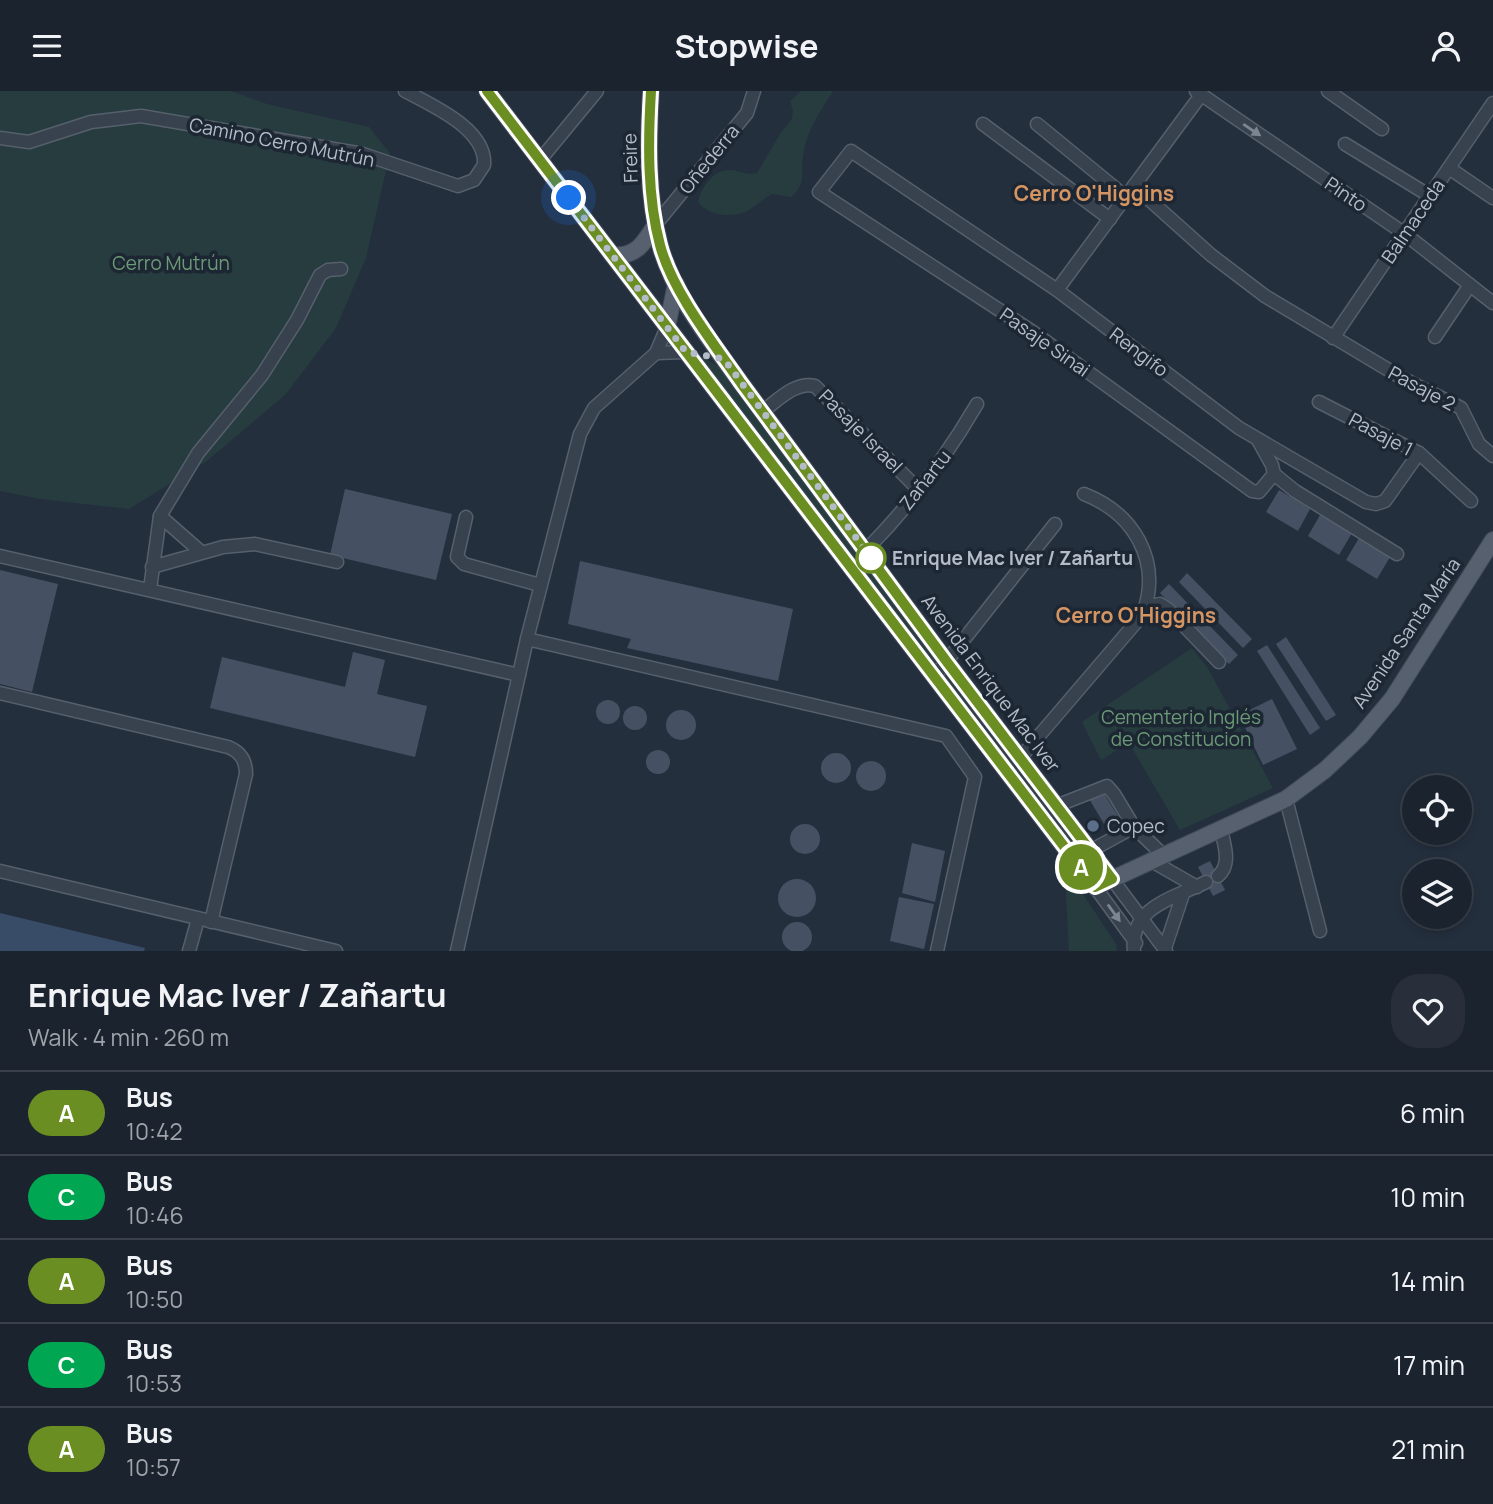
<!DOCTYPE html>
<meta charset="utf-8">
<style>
body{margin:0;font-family:Manrope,sans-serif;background:#282f3a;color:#f1f3f6;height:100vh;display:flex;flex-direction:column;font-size:26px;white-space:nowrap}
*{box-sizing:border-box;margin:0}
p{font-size:23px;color:#a0a4aa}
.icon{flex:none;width:38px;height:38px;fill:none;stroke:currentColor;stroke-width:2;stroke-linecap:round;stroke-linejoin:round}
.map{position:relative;height:860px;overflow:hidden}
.sheet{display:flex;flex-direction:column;background:#1b232e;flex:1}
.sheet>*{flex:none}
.badge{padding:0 14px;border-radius:23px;font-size:24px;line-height:46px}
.buttons{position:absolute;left:1402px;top:684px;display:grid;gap:14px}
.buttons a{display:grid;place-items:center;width:70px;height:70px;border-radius:50%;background:#1b232e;box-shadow:0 4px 10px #0003,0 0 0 2px #39404a;font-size:35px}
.you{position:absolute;width:35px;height:35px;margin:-18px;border:5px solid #fff;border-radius:50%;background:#1a73e8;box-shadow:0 0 0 10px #1a73e833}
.map>.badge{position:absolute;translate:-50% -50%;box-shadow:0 0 0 4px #fff}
.round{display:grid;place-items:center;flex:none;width:74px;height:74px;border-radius:28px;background:#282f3a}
.overview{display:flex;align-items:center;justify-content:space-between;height:119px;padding:0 28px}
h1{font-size:33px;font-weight:700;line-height:52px}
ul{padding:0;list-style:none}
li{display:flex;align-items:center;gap:21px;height:84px;padding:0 28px;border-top:2px solid #39404a}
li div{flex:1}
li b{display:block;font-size:26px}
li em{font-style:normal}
li .badge{min-width:77px;font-weight:700;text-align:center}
header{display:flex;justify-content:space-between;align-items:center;height:91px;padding:0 28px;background:#1b232e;font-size:32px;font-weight:700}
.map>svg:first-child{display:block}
</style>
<header><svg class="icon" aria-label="menu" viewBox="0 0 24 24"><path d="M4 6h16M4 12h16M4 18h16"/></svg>Stopwise<svg class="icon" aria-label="person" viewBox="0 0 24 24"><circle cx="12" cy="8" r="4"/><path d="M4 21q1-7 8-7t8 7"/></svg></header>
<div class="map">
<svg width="1493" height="860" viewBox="0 0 1493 860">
<rect width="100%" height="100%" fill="#242f3e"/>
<!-- green -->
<g fill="#263c3f">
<polygon points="0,0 231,0 267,13 369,36 390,62 366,167 336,237 286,303 207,370 129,418 40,408 0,400"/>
<path d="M801,0H833C820,21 806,41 803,66C801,82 806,95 791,106L772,103C764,107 757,114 749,119C734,128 708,125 698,111C701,97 713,79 729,79C740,79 746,85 757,82L780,43L792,28L793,19L790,10Z"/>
<polygon points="698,267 705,267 719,276 1097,775 1087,780"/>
<polygon points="1192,557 1207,576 1273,697 1180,739 1129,652 1101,669 1082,631"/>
<polygon points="1065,785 1075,791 1116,853 1117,860 1069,860"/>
</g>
<!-- water -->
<polygon fill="#394c67" points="0,822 145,857 144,860 0,860"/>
<!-- building -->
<g fill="#455162">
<polygon points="345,398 452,423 436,489 330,464"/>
<polygon points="1279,399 1310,418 1298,440 1266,421"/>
<polygon points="1320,424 1352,442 1339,464 1308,445"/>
<polygon points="1359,447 1390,466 1377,488 1346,469"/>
<polygon points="580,470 793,518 778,590 627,557 631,548 568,533"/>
<polygon points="0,479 58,493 32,601 0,593"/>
<polygon points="1187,482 1252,548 1243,557 1179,491"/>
<polygon points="1169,493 1238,564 1229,573 1160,502"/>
<polygon points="1286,546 1336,624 1326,630 1276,553"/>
<polygon points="1267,554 1320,637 1310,644 1257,560"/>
<polygon points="353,561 385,569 377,603 427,615 415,666 210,617 222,566 345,596"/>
<polygon points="1272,608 1297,658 1263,674 1239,624"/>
<circle cx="608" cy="621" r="12"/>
<circle cx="635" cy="627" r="12"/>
<circle cx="681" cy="634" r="15"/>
<circle cx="658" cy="671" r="12"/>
<circle cx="836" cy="677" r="15"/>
<circle cx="871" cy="685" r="15"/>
<polygon points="1101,698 1118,725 1104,733 1088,706"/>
<circle cx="805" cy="748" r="15"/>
<polygon points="912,752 945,760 935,811 902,802"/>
<polygon points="1210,770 1225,799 1213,805 1198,776"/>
<circle cx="797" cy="807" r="19"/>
<polygon points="899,806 934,813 924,858 890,850"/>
<circle cx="797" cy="846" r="15"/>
</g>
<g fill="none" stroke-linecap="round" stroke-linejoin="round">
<!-- minor casing -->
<g stroke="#565f6c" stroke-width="15">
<g id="minor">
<polyline points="1196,0 1405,143 1493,212"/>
<polyline points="1328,0 1382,38"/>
<polyline points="983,33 1110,128"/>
<polyline points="1037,33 1126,106"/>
<path d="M0,47L29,51L91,31L141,25L363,63L458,95L474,89L484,74C487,38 431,14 405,0"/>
<polyline points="1345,53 1430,105"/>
<polyline points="540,69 597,0"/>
<polyline points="1449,77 1493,107"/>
<polyline points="1134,95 1211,164 1265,205 1402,287 1461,317 1479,353 1493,365"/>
<polyline points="656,133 747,22 754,0"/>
<polyline points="1057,199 1201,4"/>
<polyline points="1435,246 1470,194"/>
<polyline points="1333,247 1493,12"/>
<polyline points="656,262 686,261"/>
<polyline points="1319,311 1419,362 1471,410"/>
<path d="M763,320C778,309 796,290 815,295L919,399"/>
<polyline points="1258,349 1272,374 1274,383 1259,401 1252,400 1033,241 819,101 851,60 1057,199 1239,337 1366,411 1376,413 1385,410 1419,362"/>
<polyline points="1274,383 1295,400 1397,463"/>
<path d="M1084,403C1133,422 1161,468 1144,520"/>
<polyline points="160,425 201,461"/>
<polyline points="466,426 457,466 464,473 540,494"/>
<path d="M866,459C909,416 946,366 977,313"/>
<polyline points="0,465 519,584"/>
<polyline points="152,476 223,456 255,453 337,471"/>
<polyline points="150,498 160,425 198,362 262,284 297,229 320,184 328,179 341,178"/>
<polyline points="527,548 946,645 975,686 937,860"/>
<polyline points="935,585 1055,433"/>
<path d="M0,602L228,656C241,661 246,670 246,683L211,831"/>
<polyline points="1020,667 1150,515 1160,513 1169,519 1219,571"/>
<polyline points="1286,708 1320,840"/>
<polyline points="1056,715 1107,695 1114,703 1134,736 1162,763"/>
<polyline points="1090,760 1134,736"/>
<polyline points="1150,769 1197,796"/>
<polyline points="0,780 336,860"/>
<path d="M1218,785C1232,773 1224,754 1221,738"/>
<polyline points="1112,788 1166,860"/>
<polyline points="1095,796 1136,852"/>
<polyline points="1165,857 1183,803"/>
<polyline points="189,860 198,828"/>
<polyline points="457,860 527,548 580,343 594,317 656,262 667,236"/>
<path d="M1134,860C1129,816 1174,807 1206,791"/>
</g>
</g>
<!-- major casing -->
<g stroke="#414a57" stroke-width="18">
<g id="major">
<polyline points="487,0 1095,796 1286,708 1325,679 1360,646 1392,608 1493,449"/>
<path d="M651,0C648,50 647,105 660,154C672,201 713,253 741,292L947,571L1112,788"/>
<path d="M612,164C636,167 645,151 656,133"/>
<polyline points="667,236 676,193"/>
</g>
</g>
<!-- minor -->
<use href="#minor" stroke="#38414e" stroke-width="12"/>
<!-- major -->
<use href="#major" stroke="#56606e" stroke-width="16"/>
</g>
<!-- one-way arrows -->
<defs><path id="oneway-solid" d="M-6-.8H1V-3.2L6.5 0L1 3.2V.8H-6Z" transform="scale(1.75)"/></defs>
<g fill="#7c8592">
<use href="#oneway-solid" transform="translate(1252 39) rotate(34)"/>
<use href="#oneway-solid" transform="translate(1114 822) rotate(54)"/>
</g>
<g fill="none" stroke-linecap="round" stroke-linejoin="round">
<!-- line casing -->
<g stroke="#fff" stroke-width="16">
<path id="line" d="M487,0L1095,796L1112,788L947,571L741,292C714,253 672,200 660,154C647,105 648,50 651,0"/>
</g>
<!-- line -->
<use href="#line" stroke="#6b8e23" stroke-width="10"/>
<!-- walk -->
<polyline stroke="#b4bcc9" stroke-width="7" stroke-dasharray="0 12.6" points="569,107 686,261 724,268 871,467"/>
</g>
<!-- markers -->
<circle fill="#fff" stroke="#6b8e23" stroke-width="3.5" cx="871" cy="467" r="14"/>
<circle fill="#5c6f8a" stroke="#1d2633" stroke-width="2.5" cx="1093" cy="735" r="7"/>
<g text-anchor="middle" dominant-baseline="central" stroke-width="7" stroke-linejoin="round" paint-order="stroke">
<!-- street labels -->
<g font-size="19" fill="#b4bcc9" stroke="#1d2633">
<text transform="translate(282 51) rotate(11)">Camino Cerro Mutrún</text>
<text transform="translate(630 67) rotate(-92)">Freire</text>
<text transform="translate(709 68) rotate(-51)">Oñederra</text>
<text transform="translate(1346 103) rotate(34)">Pinto</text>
<text transform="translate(1413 130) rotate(-56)">Balmaceda</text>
<text transform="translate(1045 251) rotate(35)">Pasaje Sinai</text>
<text transform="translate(1139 261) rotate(37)">Rengifo</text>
<text transform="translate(1422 297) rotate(28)">Pasaje 2</text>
<text transform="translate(861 340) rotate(45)">Pasaje Israel</text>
<text transform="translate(1381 343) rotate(28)">Pasaje 1</text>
<text transform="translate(925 389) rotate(-52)">Zañartu</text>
<text transform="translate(1406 542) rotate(-56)">Avenida Santa María</text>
<text transform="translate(991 592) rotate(53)">Avenida Enrique Mac Iver</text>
</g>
<!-- park labels -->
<g font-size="19" fill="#6b9a76" stroke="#1d2633">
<text x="171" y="172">Cerro Mutrún</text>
<text x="1181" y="626">Cementerio Inglés<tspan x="1181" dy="22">de Constitucion</tspan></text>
</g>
<!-- stop labels -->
<g font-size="19" font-weight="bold" fill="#b4bcc9" stroke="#1d2633" text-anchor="start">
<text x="892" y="467">Enrique Mac Iver / Zañartu</text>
</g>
<!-- poi labels -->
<g font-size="19" fill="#b4bcc9" stroke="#1d2633" text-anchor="start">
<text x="1107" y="735">Copec</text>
</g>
<!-- neighbourhood labels -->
<g font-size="21" font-weight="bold" fill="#d59563" stroke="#1d2633">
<text x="1094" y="102">Cerro O'Higgins</text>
<text x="1136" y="524">Cerro O'Higgins</text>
</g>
</g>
</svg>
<div class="buttons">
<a><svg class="icon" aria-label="locate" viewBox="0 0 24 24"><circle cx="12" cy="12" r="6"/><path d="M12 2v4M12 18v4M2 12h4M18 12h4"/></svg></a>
<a><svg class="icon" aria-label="layers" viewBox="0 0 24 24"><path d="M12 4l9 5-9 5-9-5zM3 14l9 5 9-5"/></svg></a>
</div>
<div class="you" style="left:569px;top:107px"></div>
<b class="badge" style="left:1081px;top:776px;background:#6b8e23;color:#fff">A</b>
</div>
<section class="sheet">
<div class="overview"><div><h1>Enrique Mac Iver / Zañartu</h1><p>Walk · 4 min · 260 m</p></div><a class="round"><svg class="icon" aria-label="heart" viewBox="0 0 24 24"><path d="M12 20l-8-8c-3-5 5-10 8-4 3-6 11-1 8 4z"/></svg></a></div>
<ul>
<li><span class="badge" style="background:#6b8e23;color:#fff">A</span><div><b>Bus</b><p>10:42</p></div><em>6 min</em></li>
<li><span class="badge" style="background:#00a651;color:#fff">C</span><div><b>Bus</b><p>10:46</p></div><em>10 min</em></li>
<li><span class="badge" style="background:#6b8e23;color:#fff">A</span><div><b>Bus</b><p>10:50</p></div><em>14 min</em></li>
<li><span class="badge" style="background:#00a651;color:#fff">C</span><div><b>Bus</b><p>10:53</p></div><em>17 min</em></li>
<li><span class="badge" style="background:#6b8e23;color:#fff">A</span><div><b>Bus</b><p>10:57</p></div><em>21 min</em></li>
</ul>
</section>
